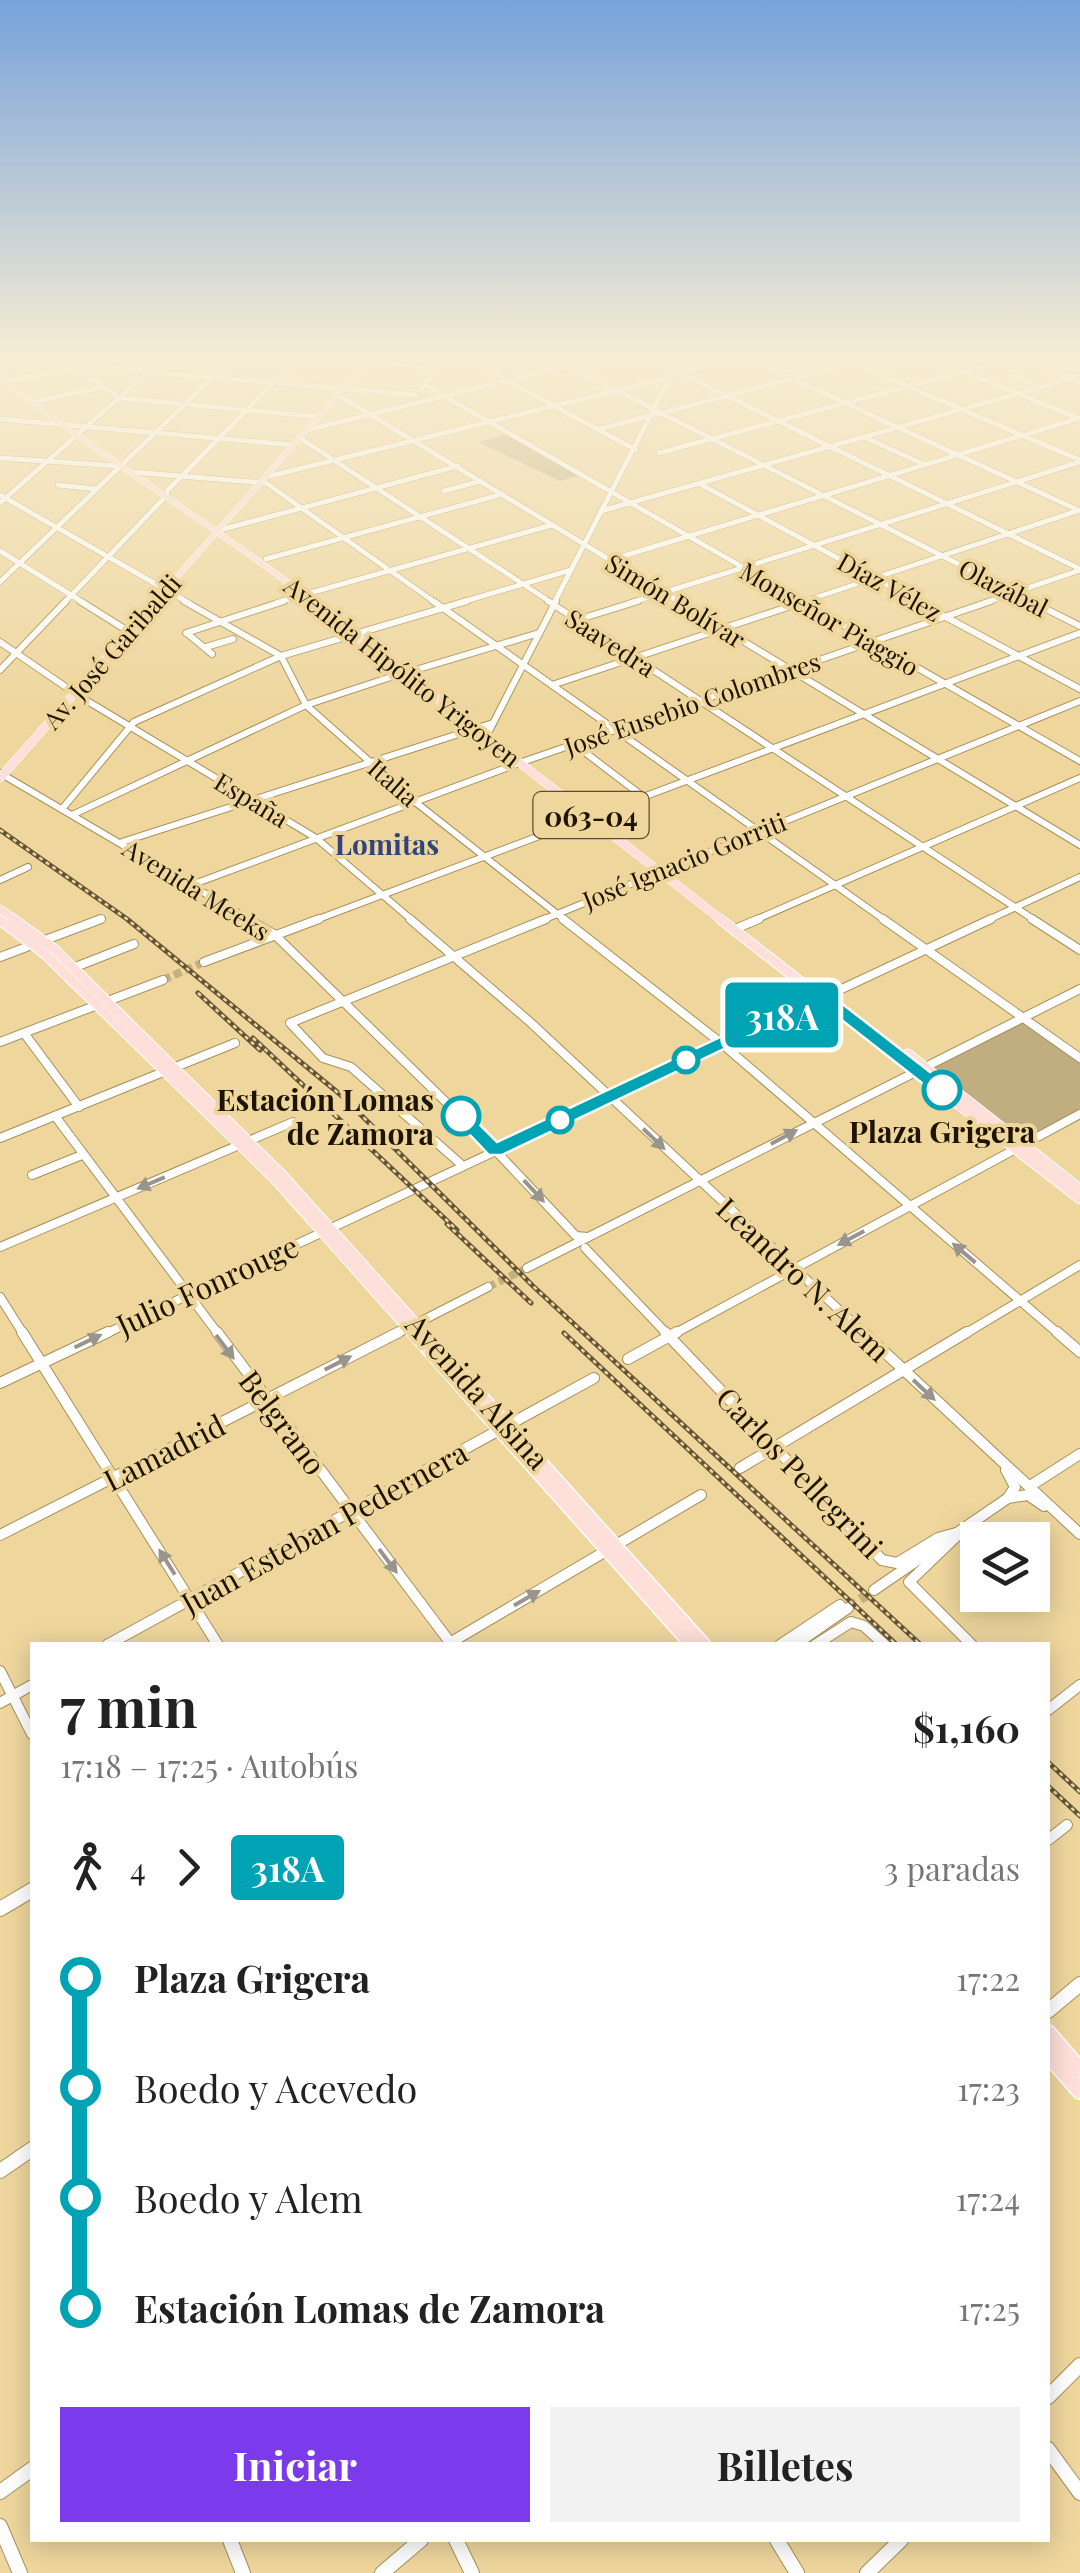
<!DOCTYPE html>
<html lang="es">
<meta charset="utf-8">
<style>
body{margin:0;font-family:"Playfair Display",serif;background:#f2f2f2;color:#222;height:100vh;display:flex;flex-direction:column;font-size:38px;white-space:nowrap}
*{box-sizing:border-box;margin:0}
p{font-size:32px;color:#767676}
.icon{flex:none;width:55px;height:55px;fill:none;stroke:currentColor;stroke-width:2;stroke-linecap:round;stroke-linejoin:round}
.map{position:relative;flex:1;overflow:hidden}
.side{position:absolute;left:30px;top:1642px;width:1020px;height:900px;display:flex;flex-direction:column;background:#fff;border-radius:0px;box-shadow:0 5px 25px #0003}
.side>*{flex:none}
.badge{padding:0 20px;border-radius:8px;font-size:35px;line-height:65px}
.fabs{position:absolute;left:960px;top:1522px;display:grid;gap:20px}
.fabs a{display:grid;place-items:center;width:90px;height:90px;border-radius:0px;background:#fff;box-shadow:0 5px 25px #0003;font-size:50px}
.map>.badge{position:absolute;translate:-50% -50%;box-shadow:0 0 0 5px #fff}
.legs{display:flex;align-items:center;gap:15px;height:110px;padding:0 30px;font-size:32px}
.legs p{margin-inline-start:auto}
.summary{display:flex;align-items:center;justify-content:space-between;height:170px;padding:0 30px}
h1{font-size:55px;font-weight:700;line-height:75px}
.primary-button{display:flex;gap:20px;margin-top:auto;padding:20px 30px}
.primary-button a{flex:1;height:115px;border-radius:0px;background:#7c3aed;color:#fff;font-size:40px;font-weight:700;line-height:115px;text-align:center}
.primary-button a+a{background:#f2f2f2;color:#222}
ul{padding:0 30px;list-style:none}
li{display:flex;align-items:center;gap:35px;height:110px;font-size:38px}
li i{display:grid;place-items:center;width:15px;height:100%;margin:0 12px;background:currentColor}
li i::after{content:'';width:25px;height:25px;margin:-12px;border:8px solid;border-radius:50%;background:#fff}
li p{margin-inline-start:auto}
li:first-child i{background:linear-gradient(#0000 50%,currentColor 0)}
li:last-child i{background:linear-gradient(currentColor 50%,#0000 0)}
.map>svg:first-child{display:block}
</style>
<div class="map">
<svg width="1080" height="2573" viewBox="0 0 1080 2573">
<rect width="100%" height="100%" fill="#eed69d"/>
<!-- green -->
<g fill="#c1ae80">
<polygon points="508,434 582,475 560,481 478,442"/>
<polygon points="1022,1022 1080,1063 1080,1109 1024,1139 930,1067"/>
</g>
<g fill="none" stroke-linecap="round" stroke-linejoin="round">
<!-- minor-tunnel-far1 -->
<g stroke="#c4af7e" stroke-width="8" stroke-dasharray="8 4" stroke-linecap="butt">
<polyline points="163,980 204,962"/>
<polyline points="488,1287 527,1268"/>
</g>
<!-- minor-tunnel -->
<polyline stroke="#c4af7e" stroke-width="10" stroke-dasharray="10 5" stroke-linecap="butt" points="848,1608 874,1590"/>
<!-- minor-far4 casing -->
<g stroke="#a7905a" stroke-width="6">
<g id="minor-far4">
<polyline points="315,358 439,368"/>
<polyline points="465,358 636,450"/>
<polyline points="553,358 1035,603"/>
<polyline points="634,358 678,361"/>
<polyline points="747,358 1080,511"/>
<polyline points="841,358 1080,460"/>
<polyline points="930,358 1080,419"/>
<polyline points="1019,358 1080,382"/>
<polyline points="14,360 149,371"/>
<polyline points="78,367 119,398 319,417"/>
<polyline points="0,370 17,358"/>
<polyline points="674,370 1080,569"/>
<polyline points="148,372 417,395"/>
<polyline points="675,373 737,358"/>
<polyline points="1009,375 1039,387"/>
<polyline points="10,381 75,368"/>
<polyline points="425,385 805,603"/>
<polyline points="422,388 448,358"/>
<polyline points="338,395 681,603"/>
<polyline points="36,401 103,387"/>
<polyline points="0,419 294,445"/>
<polyline points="599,429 874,358"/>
<polyline points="307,430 600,358"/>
<polyline points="864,437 923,464"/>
<polyline points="300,438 552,603"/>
<polyline points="659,453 1014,358"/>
<polyline points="0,458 118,466"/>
<polyline points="132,472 266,483 436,603"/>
<polyline points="266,477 671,377"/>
<polyline points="700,484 921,603"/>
<polyline points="58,485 96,489"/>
<polyline points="167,491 298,358"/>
<polyline points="444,491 481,481"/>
<polyline points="0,495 189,603"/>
<polyline points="0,503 164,358"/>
<polyline points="601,511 1080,376"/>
<polyline points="220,530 458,466"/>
<polyline points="0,551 84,603"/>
<polyline points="266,559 503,494"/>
<polyline points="610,560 1080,418"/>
<polyline points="0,582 233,358"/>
<polyline points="310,593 552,525"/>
<polyline points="64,603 167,495"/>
<polyline points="276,603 304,594"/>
<polyline points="459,603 571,570"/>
<polyline points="554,603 680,358"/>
<polyline points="630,603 1080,462"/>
<polyline points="799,603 1080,510"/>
<polyline points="984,603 1080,570"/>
</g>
</g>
<!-- minor-far3 casing -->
<g stroke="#a7905a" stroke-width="8">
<g id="minor-far3">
<polyline points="80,601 128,631"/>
<polyline points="184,601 281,656 306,705 414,801 566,921"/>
<polyline points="433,601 886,921"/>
<polyline points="548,601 1036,921"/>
<polyline points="677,601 1080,845"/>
<polyline points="801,601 1080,761"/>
<polyline points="916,601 1080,689"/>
<polyline points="1030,601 1080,626"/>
<polyline points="577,620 638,601"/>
<polyline points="186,633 284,601"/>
<polyline points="189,635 212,654"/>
<polyline points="0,642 79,696 316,838 413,921"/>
<polyline points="206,647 233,639"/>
<polyline points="0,670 66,601"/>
<polyline points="412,671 539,633"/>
<polyline points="552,685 806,601"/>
<polyline points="487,735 556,601"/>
<polyline points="574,744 641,795"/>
<polyline points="0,773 252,921"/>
<polyline points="62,809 134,722 281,656 467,601"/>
<polyline points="72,815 306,705 406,672"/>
<polyline points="122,842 493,723"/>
<polyline points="0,880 28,867"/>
<polyline points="194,884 522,762 991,601"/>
<polyline points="95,921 101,919"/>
<polyline points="313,921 1080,633"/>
<polyline points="540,921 1080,701"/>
<polyline points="753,921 1080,778"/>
<polyline points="986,921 1080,877"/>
</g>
</g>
<!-- minor-far2 casing -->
<g stroke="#a7905a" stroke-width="10">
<g id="minor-far2">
<polyline points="248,919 274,934 495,1150 576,1236 588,1237"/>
<polyline points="410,919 530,1022 866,1335"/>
<polyline points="563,919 721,1043 1060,1335"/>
<polyline points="883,919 1080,1058"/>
<polyline points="1032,919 1080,950"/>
<polyline points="735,929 759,919"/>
<polyline points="0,957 101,919"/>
<polyline points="204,962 319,919"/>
<polyline points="73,968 134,944"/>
<polyline points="24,1033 79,1107"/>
<polyline points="0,1042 163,980"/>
<polyline points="55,1116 219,1335"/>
<polyline points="0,1138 235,1043"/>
<polyline points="463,1166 351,1067 323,1058 290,1023 546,919"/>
<polyline points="32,1175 82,1155"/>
<polyline points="0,1247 293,1122"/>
<polyline points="585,1248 668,1335"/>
<polyline points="527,1268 1080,989"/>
<polyline points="0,1297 24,1335"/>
<polyline points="103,1335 991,919"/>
<polyline points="394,1335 488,1287"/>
<polyline points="672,1335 1080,1114"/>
<polyline points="963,1335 1080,1265"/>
</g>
</g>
<!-- minor-far1 casing -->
<g stroke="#a7905a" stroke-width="12">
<g id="minor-far1">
<polyline points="22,1332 218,1645"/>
<polyline points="217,1332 452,1645"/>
<polyline points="665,1332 882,1560 897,1563 938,1538 960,1532"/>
<polyline points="863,1332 1080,1534"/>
<polyline points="1057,1332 1080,1352"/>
<polyline points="628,1359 677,1332"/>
<polyline points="0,1383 108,1332"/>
<polyline points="740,1468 967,1332"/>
<polyline points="1006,1470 1015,1487 1008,1498"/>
<polyline points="1030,1486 1080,1454"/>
<polyline points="959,1534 909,1582 972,1645"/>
<polyline points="0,1535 399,1332"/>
<polyline points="874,1590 1008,1498 1028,1495 1044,1506"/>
<polyline points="448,1644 701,1495"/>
<polyline points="107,1645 594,1378"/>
<polyline points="780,1645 840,1605"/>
<polyline points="795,1645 848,1608"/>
<polyline points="815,1645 851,1622 864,1626 885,1645"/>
<polyline points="0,1671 32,1734"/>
<polyline points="0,1703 32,1685"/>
<polyline points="1048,1710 1080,1685"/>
<polyline points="1048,1840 1067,1825"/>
</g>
</g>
<!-- minor casing -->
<g stroke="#a7905a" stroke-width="16">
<g id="minor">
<polyline points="0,1909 32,1890"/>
<polyline points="1048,2011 1080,1984"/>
<polyline points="0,2171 32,2149"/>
<polyline points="1048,2397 1080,2365"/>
<polyline points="1048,2449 1080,2493"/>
<polyline points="0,2492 32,2469"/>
<polyline points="0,2526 20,2573"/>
<polyline points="230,2540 243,2573"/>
<polyline points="456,2540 472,2573"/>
<polyline points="777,2540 797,2573"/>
<polyline points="382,2573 421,2540"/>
<polyline points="867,2573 901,2540"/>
</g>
</g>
<!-- major-far4 casing -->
<g stroke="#fff" stroke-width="6">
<g id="major-far4">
<path d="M0,378C102,458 213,524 315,603"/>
<polyline points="154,603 370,358"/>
</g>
</g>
<!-- major-far3 casing -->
<g stroke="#fff" stroke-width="9">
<g id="major-far3">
<polyline points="312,601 723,921"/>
<polyline points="0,778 156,601"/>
<polyline points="0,909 17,921"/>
</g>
</g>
<!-- major-far2 casing -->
<g stroke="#fff" stroke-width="11">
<g id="major-far2">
<polyline points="13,919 53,948 283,1176 426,1335"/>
<polyline points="720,919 1080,1199"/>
<polyline points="0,920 45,954 275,1179 414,1335"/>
<polyline points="908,1054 1080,1189"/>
</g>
</g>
<!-- major-far1 casing -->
<g stroke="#fff" stroke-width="14">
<g id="major-far1">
<polyline points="412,1332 691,1645"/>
<polyline points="424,1332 705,1645"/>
</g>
</g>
<!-- major casing -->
<g stroke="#fff" stroke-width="18">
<g id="major">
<polyline points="1048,2033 1080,2070"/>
<polyline points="1048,2054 1080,2091"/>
</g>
</g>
<!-- minor-far4 -->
<use href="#minor-far4" stroke="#fff" stroke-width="5"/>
<!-- minor-far3 -->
<use href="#minor-far3" stroke="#fff" stroke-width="6"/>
<!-- minor-far2 -->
<use href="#minor-far2" stroke="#fff" stroke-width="8"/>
<!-- minor-far1 -->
<use href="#minor-far1" stroke="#fff" stroke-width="10"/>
<!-- minor -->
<use href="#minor" stroke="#fff" stroke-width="14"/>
<!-- major-far4 -->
<use href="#major-far4" stroke="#fedfda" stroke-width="5"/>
<!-- major-far3 -->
<use href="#major-far3" stroke="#fedfda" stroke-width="8"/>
<!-- major-far2 -->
<use href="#major-far2" stroke="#fedfda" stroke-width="9"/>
<!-- major-far1 -->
<use href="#major-far1" stroke="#fedfda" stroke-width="11"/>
<!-- major -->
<use href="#major" stroke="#fedfda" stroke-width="15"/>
<!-- rail casing -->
<g stroke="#625435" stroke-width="5">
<g id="rail">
<polyline points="0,830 127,919 342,1096 534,1287 921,1645"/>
<polyline points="198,993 260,1050"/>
<polyline points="253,1038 457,1230"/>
<polyline points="447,1224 531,1303"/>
<polyline points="564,1333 897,1645"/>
<polyline points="1048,1762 1080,1792"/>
<polyline points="1048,1786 1080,1816"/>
</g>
</g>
<!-- rail -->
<use href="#rail" stroke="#eed69d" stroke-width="2.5" stroke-dasharray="4" stroke-linecap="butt"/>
</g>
<!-- one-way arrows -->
<defs><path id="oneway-solid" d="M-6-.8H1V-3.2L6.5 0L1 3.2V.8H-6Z" transform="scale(2.5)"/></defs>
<g fill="#99958d">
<use href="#oneway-solid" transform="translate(784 1137) rotate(-28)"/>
<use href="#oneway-solid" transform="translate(654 1139) rotate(44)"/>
<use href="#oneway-solid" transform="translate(151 1183) rotate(157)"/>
<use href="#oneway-solid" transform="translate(534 1191) rotate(47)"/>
<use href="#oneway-solid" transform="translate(851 1238) rotate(152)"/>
<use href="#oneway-solid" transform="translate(964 1253) rotate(-140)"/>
<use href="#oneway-solid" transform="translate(88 1341) rotate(-26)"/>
<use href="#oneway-solid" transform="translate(225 1347) rotate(53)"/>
<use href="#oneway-solid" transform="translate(338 1363) rotate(-27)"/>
<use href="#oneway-solid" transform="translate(924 1390) rotate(43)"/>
<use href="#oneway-solid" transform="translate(388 1561) rotate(53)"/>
<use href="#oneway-solid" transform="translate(167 1562) rotate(-122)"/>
<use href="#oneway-solid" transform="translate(527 1598) rotate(-30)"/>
</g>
<!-- sky -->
<linearGradient id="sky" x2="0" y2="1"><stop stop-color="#77a2da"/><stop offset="0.5" stop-color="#f7edd3"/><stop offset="1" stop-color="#f7edd3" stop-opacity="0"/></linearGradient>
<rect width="1080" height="718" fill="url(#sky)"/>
<!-- line-1 -->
<polygon fill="#00a3b4" stroke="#fff" stroke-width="2.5" points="816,992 827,992 948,1086 948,1094 936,1094 820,1003 502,1155 489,1155 452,1116 467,1112 497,1142"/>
<!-- markers -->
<g fill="#fff" stroke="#00a3b4" stroke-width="5">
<circle cx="686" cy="1060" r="12"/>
<circle cx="942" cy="1090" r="18"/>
<circle cx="461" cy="1116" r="18"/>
<circle cx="560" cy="1120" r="12"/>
</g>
<g text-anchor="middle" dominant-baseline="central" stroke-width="8" stroke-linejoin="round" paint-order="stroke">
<!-- far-street labels -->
<g font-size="25" fill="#1d1401" stroke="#eed69d">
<text transform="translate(890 586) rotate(29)">Díaz Vélez</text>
<text transform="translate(1004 587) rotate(27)">Olazábal</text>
<text transform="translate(676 600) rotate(31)">Simón Bolívar</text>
<text transform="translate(830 618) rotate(30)">Monseñor Piaggio</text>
<text transform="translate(611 642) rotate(33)">Saavedra</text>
<text transform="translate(111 651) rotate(-49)">Av. José Garibaldi</text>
<text transform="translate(403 671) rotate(38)">Avenida Hipólito Yrigoyen</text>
<text transform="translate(692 703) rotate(-19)">José Eusebio Colombres</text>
<text transform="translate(394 782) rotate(41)">Italia</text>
<text transform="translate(252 799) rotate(31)">España</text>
<text transform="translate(684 860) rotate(-22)">José Ignacio Gorriti</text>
<text transform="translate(197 889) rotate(32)">Avenida Meeks</text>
</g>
<!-- shield labels -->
<rect fill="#eed69d" stroke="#5c4e30" stroke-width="2.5" x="533.5" y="792" width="115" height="46" rx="8"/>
<g font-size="28" font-weight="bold" fill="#1d1401">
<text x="591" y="815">063-04</text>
</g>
<!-- far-neighbourhood labels -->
<g font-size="28" font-weight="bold" fill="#2f437c" stroke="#eed69d">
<text x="387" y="843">Lomitas</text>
</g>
<!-- stop labels -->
<g font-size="30" font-weight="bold" fill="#1d1401" stroke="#eed69d" text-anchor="end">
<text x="434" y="1099">Estación Lomas<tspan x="434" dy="34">de Zamora</tspan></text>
<text x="942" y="1131" text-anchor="middle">Plaza Grigera</text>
</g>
<!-- street labels -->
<g font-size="30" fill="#1d1401" stroke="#eed69d">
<text transform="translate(804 1279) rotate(43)">Leandro N. Alem</text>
<text transform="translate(207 1285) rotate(-25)">Julio Fonrouge</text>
<text transform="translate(478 1391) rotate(48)">Avenida Alsina</text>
<text transform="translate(283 1422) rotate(53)">Belgrano</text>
<text transform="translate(164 1452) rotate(-27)">Lamadrid</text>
<text transform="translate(800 1472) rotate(46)">Carlos Pellegrini</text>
<text transform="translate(324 1527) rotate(-29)">Juan Esteban Pedernera</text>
</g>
</g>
</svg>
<div class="fabs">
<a><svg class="icon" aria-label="layers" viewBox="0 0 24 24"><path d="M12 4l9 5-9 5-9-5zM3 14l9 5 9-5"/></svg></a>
</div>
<b class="badge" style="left:782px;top:1015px;background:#00a3b4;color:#fff">318A</b>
<section class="side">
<div class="summary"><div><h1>7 min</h1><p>17:18 – 17:25 · Autobús</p></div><b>$1,160</b></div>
<div class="legs"><svg class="icon" aria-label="walk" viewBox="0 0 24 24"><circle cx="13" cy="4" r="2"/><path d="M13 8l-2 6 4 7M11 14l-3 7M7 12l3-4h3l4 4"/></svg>4<svg class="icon" aria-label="forward" viewBox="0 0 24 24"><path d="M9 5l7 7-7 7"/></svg><b class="badge" style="background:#00a3b4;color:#fff">318A</b><p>3 paradas</p></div>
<ul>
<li><i style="color:#00a3b4"></i><b>Plaza Grigera</b><p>17:22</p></li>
<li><i style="color:#00a3b4"></i><span>Boedo y Acevedo</span><p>17:23</p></li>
<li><i style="color:#00a3b4"></i><span>Boedo y Alem</span><p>17:24</p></li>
<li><i style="color:#00a3b4"></i><b>Estación Lomas de Zamora</b><p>17:25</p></li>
</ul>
<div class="primary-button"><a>Iniciar</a><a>Billetes</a></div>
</section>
</div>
